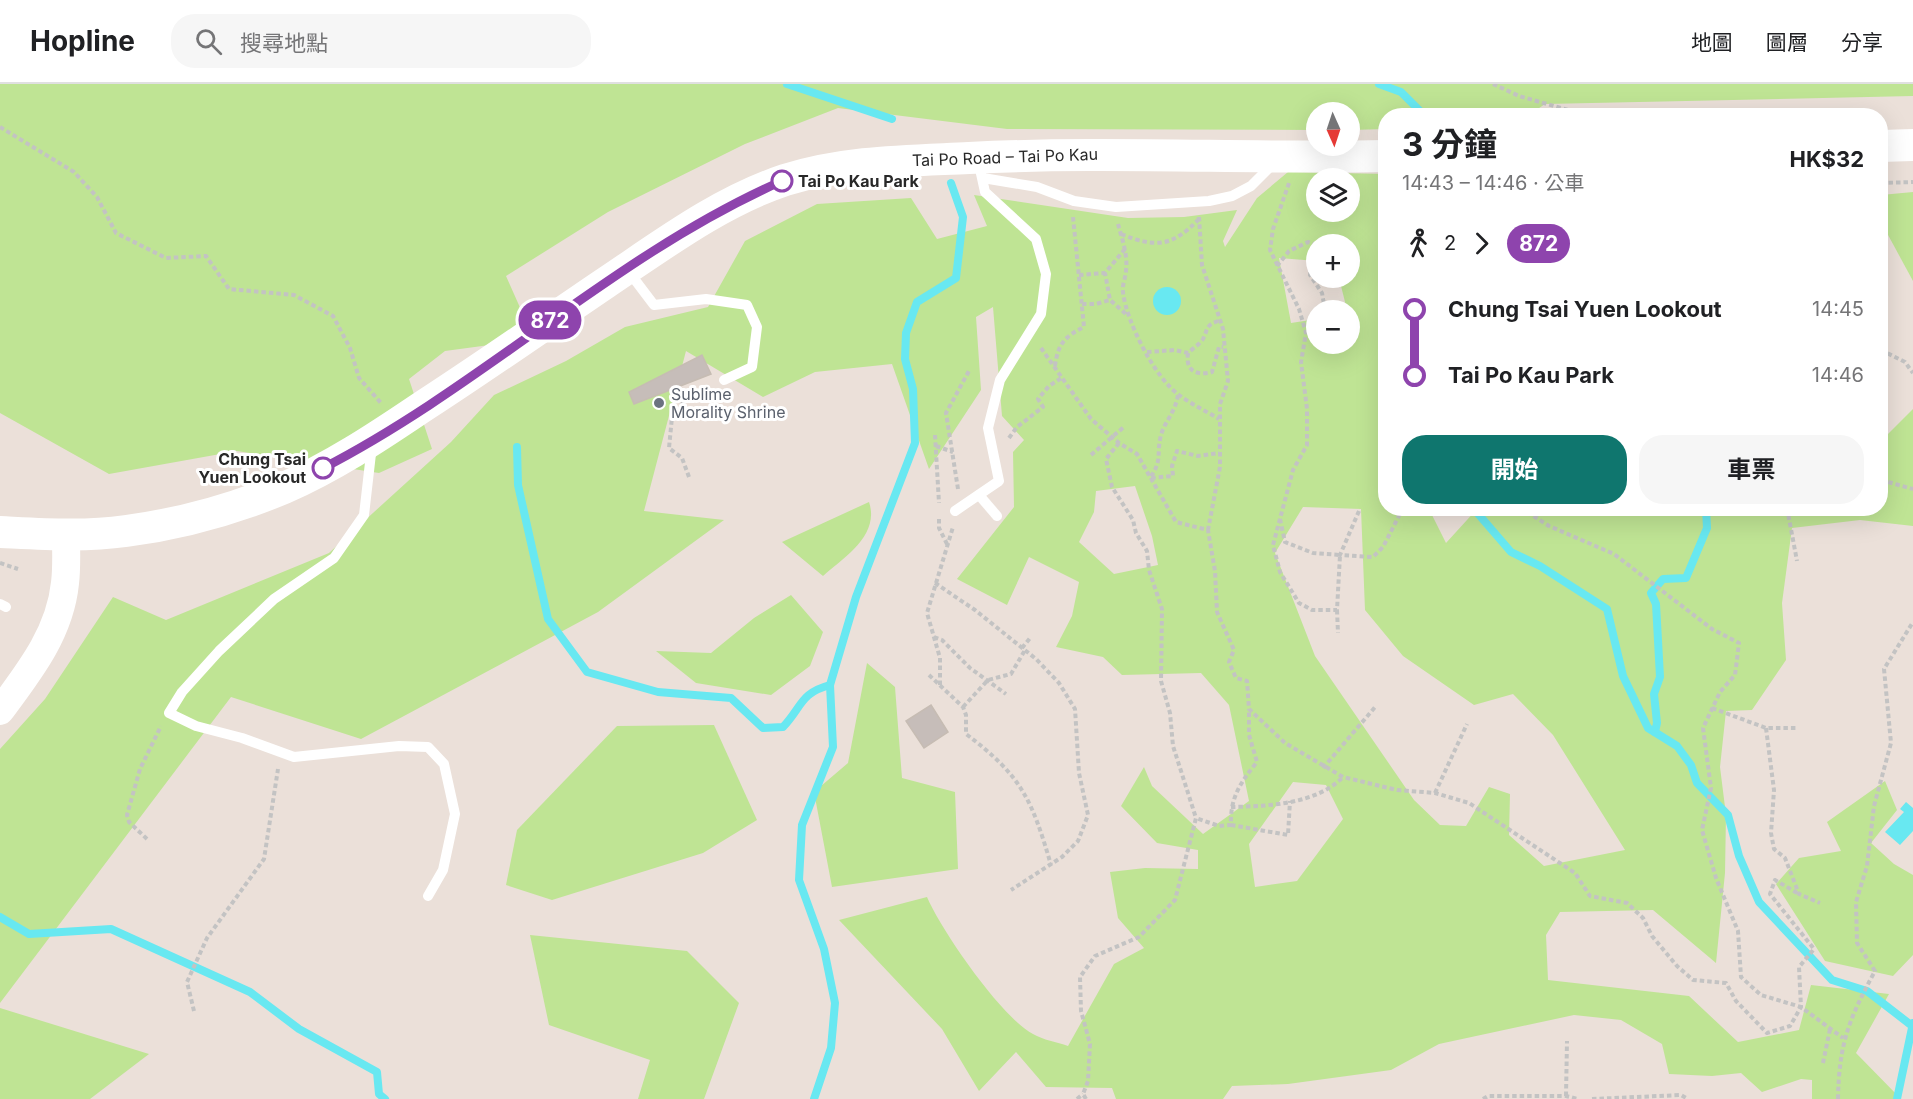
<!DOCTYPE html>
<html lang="zh-TW">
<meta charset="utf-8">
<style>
body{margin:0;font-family:Inter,"Noto Sans TC",sans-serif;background:#f6f6f6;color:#202124;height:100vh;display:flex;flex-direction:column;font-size:22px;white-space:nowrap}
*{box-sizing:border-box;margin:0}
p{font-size:20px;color:#757577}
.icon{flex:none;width:33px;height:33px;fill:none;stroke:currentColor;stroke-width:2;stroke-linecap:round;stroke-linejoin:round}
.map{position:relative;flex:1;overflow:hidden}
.drawer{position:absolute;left:1378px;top:24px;width:510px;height:408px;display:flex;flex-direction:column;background:#fff;border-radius:24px;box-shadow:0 6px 24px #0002}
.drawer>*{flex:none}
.badge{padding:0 12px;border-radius:20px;font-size:21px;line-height:39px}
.needle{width:39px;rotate:177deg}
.buttons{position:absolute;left:1306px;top:18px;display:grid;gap:12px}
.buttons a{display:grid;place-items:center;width:54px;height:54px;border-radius:50%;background:#fff;box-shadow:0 6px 24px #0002;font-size:30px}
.map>.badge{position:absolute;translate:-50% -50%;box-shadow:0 0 0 3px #fff}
.legs{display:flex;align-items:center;gap:9px;height:66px;padding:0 24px;font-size:20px}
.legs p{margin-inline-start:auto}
.headline{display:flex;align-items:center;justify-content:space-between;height:102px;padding:0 24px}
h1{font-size:33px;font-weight:700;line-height:45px}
.cta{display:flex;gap:12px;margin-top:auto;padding:12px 24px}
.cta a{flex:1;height:69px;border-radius:24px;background:#0f766e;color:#fff;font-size:24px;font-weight:700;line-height:69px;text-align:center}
.cta a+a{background:#f6f6f6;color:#202124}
ul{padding:0 24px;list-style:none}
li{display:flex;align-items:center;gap:21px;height:66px;font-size:22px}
li i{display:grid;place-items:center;width:9px;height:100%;margin:0 8px;background:currentColor}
li i::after{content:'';width:15px;height:15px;margin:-8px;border:4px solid;border-radius:50%;background:#fff}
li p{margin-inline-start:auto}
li:first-child i{background:linear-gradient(#0000 50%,currentColor 0)}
li:last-child i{background:linear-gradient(currentColor 50%,#0000 0)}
header{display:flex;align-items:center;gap:36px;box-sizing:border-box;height:84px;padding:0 30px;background:#fff;border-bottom:2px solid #e0e0e0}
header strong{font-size:28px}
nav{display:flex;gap:33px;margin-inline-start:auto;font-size:21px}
.search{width:420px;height:54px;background:#f6f6f6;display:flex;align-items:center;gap:15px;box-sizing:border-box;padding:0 21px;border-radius:24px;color:#757577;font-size:22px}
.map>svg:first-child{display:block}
</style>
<header>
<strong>Hopline</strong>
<div class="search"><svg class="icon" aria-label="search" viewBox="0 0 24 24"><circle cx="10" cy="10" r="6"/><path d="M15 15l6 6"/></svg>搜尋地點</div>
<nav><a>地圖</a><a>圖層</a><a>分享</a></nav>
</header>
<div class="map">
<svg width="1913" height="1015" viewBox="0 0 1913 1015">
<rect width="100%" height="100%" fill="#ebe0d9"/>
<!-- green -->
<g fill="#bfe494" fill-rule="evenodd">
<polygon points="0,0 1913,0 1913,12 1545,20 1529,31 1386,32 1386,45 1350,46 1350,28 1317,28 1317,46 1007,45 838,24 745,60 608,128 506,192 534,255 445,267 409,295 432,365 379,389 237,367 109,390 0,329"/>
<path d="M1288,88L1386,90V424L1429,425L1446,459L1477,425L1881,424V357L1913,325V442L1860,436L1792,444L1782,519L1786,576L1752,626L1726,627L1720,683L1726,731L1725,789L1716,879L1653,826L1560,828L1546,851L1548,896L1689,912L1738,958L1799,946L1811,901L1889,910L1856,969L1901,1015H1812V996L1801,995L1762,1008L1741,989L1712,992L1669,990L1662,960L1621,936L1574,931L1439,960L1391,986L1288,1000L1232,1002L1223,1015H1116L1112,1004L1046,1003L1016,968L979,1007L942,945L839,836L927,813C941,846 1001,933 1033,950C1043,956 1057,958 1068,962L1114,880L1144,864L1118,834L1110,788L1145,784L1198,785V766L1157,759L1121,722L1144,683L1152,702L1203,750L1249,717L1229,621L1201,589L1122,591L1103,573L1056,563L1072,532L1079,498L1029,473L1007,521L957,495L1014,423L1013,368L1024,356L1002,332L993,223L976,233L981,306L929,385L892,280L815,288L763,313L686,267L644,427L724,436L598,528L361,655L231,613L0,919V665L45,615L113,513L166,536L329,469L451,358L494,311L566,277L625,243L708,223L745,157L817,120L911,114L937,155L987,142L974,111L1128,134L1184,133L1237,126L1223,157L1225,163L1257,114ZM1317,94H1350V128H1317ZM1317,160H1350V194H1339L1347,226H1350V260H1317V235L1291,239L1279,174L1317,177ZM1135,402L1152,452L1158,481L1114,490L1079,458L1094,428L1096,407ZM1303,423L1361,425L1365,526L1403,572L1474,621L1513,610L1553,651L1625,766L1544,782L1509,751L1510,710L1489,703L1466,742L1440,741L1414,716L1315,572L1275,469ZM1293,698L1326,701L1343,735L1297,797L1255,803L1249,760Z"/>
<polygon points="1913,108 1913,197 1881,138 1881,111"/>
<path d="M869,418C880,451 845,473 823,492L782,458Z"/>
<polygon points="791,511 823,548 810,582 771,611 696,599 656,567 711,569 754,534"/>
<polygon points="867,579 895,603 902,694 955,708 958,785 832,803 814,708 848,679"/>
<polygon points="714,641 757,736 703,769 552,816 506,801 517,746 617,642"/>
<polygon points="1885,697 1897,726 1871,759 1894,780 1913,791 1913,871 1893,892 1825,877 1776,800 1799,774 1841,767 1827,738"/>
<polygon points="530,851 687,867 739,919 704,1015 638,1015 650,976 549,941"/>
<polygon points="0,924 149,970 90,1015 0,1015"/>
</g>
<!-- water -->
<g fill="#68e8f1">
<circle cx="1167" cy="217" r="14"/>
<polygon points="1906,718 1913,724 1913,747 1900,761 1885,748 1904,728 1900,725"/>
</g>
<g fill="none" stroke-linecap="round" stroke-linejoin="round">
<!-- stream -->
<g stroke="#68e8f1" stroke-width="8">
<polyline points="787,0 892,35"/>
<polyline points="1379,0 1401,8 1425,32"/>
<path d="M517,363L518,401L548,535L587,588L658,608L731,614L763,644L783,643C802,623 800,609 830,601"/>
<polyline points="1473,424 1511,468 1540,482 1607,525 1623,592 1648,644 1677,662 1691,681 1697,699 1728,731 1739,772 1759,818 1832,896 1867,907 1911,941"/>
<polyline points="1655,648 1657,639 1654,610 1660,593 1656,520 1651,509 1663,495 1686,494 1707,444 1706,424"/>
<polyline points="0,833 29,850 111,845 250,908 299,945 377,988 379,1010 385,1015"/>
<polyline points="814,1015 831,964 835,919 824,865 799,796 802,741 833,663 830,601 856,513 915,359 913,305 905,275 906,249 917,218 956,194 963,133 951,99"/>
<polyline points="1897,1015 1913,939"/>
</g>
</g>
<!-- building -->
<g fill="#c6bdb9" stroke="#c6bcb3" stroke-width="1.5">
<polygon points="702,271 711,290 634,320 629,308"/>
<polygon points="931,621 948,648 924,664 906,637"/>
</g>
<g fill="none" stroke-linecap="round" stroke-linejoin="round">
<!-- path -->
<g stroke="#c3c3c3" stroke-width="4" stroke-dasharray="4.5 3" stroke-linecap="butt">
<polyline points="1493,0 1519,12 1589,32"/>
<polyline points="0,43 74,88 97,113 116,149 166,174 206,172 229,205 294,211 333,232 350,264 359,294 381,319"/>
<polyline points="1881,99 1913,98"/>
<polyline points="1199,133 1202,181 1223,245 1228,297 1220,320 1220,383 1208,446"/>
<path d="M1118,140C1122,155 1128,171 1126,186C1126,193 1122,200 1123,208C1126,237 1155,294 1179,311C1191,320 1206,327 1219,335"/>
<path d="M1121,150C1156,164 1172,163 1199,135"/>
<polyline points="1125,165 1105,189 1110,216 1126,230"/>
<polyline points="1277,182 1289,167 1308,158 1314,160 1310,191 1322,209 1325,226"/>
<polyline points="1079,191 1105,189"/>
<polyline points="1082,220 1096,220 1110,216"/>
<polyline points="1041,264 1091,335 1119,359 1137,370 1176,438 1208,446 1215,487 1217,528 1234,566 1229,578 1236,594 1247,597 1249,625 1285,659 1343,693 1397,706 1435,709 1469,719 1575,789 1590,812 1627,819 1643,834 1652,852 1677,882 1693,896 1726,899 1736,917 1767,949 1790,942 1801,923 1799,883 1814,865 1770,810 1775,796 1799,810"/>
<polyline points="1881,266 1905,278 1913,289"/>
<path d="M1147,268L1175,266L1188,269C1192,265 1200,260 1203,255C1208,245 1206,240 1219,237"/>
<path d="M1188,269C1185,287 1197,292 1212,288L1219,263H1223"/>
<path d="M1055,282C1058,260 1064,253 1084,243L1073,133"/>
<path d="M1178,311C1175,329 1165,337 1161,351C1156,371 1163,375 1150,394L1173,392L1172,382L1177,367L1198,372L1219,369"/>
<polyline points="935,351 939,419"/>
<polyline points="1009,354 1017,343 1043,323 1038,315 1049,302 1063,293"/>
<polyline points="1119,359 1106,375 1112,403 1133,436 1136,449 1147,467 1149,486 1162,525 1161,597 1170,629 1173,662 1196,734"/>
<polyline points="936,362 953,368"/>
<polyline points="1091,371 1125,342"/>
<polyline points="689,393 682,374 669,364 672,333 686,315 709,304"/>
<polyline points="1881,396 1913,405"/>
<polyline points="958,405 946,329 970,285"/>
<polyline points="1521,424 1549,442 1614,470 1712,545 1739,559 1735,591 1720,608 1703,644 1711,704 1702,746 1716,794 1738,847 1741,893 1761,911 1801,923 1843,954"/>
<polyline points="1787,424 1797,477"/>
<polyline points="1359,427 1340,471 1373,473 1383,463 1403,424"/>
<polyline points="939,435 939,444 948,462"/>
<polyline points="1280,435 1285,458 1313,469 1340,471 1337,526 1312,526 1299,519 1280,488 1273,461 1293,386 1307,361 1307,325 1301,278 1306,249 1299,225 1270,166 1273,145 1289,99"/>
<polyline points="0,479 18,485"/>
<polyline points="935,499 975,526 1036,575 1059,599 1075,625 1079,689 1088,731 1078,757 1062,773 1011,806"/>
<polyline points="1337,526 1338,549"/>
<polyline points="934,553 942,556 970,584 1006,610"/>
<polyline points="1022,564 1030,554"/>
<path d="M929,591L963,623L966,631V650C1022,692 1032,716 1051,781"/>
<polyline points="940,601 940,574 927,529 953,443"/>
<polyline points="963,623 988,596 1011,590 1025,566"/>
<polyline points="1712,624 1766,644 1796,644"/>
<polyline points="1766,644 1774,706 1771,749 1774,765 1785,774 1799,810 1820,819"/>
<polyline points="1323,684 1376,622"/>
<polyline points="1435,709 1467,640"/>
<path d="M1231,723C1267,722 1315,721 1343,693"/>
<polyline points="1231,741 1288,751 1290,717"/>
<polyline points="147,755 129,738 127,731 140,685 161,642"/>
<polyline points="194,927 187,898 207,854 264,775 278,685"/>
<polyline points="1823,979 1830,945"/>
<polyline points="1566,1012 1567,957"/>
<polyline points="1077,1015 1083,1010"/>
<path d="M1086,1015L1083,1010L1088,997L1090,960L1081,927L1080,893L1095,872L1139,853L1175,816L1196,734L1219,742L1231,741C1230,714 1240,699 1257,678L1249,651V626"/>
<polyline points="1483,1015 1488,1012 1566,1012 1578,1015"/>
<polyline points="1592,1015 1681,1011 1688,1015"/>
<path d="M1838,1015C1839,959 1849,935 1875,887L1857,859L1856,818L1867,782L1874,722L1891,659L1884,585L1913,538"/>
</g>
<!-- service -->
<g stroke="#fff" stroke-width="10">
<polyline points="983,94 1037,103 1074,117 1116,123 1209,117 1232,112 1251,102 1276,77"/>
<polyline points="629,188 654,221 706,215 747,221 757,243 752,283 724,296"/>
<polyline points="372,361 364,431 334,474 274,515 219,567 182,608 169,629 196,642 242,654 294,673 399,662 428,663 444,680 455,730 443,786 428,812"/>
<polyline points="979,411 997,432"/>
<polyline points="955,427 999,397 988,344 1000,296 1041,230 1046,190 1036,155 985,108 978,76"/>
<polyline points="0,520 6,523"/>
</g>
<!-- tertiary -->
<path stroke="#fff" stroke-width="28" d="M0,627C29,588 60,549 65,499C67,483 66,467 66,452"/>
<!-- secondary -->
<g stroke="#fff" stroke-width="32">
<polyline points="1881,62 1913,61"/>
<path d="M0,448C42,450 84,453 126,447C180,440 234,425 284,404C332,383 376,354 419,325C481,285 542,242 604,200C661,162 719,118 785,96C845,77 907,77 969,74C1108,67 1247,75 1386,72"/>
</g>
</g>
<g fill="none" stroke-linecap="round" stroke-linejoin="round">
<!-- line-1 casing -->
<g stroke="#fff" stroke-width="14">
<path id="line-1" d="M323,384C484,301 616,170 782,97"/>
</g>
<!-- line-1 -->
<use href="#line-1" stroke="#8e44ad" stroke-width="9"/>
</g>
<!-- markers -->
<g fill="#fff" stroke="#8e44ad" stroke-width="3">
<circle cx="782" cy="97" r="10"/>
<circle cx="323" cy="384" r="10"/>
</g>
<circle fill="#6b7280" stroke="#fff" stroke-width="2" cx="659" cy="319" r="6"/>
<g text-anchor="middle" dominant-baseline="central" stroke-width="6" stroke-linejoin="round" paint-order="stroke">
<!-- street labels -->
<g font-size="16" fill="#282828" stroke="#fff">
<text transform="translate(1005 73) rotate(-2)">Tai Po Road – Tai Po Kau</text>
</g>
<!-- stop labels -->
<g font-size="16" font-weight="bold" fill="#282828" stroke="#fff" text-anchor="start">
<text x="798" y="97">Tai Po Kau Park</text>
<text x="306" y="375" text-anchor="end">Chung Tsai<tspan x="306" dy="18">Yuen Lookout</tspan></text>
</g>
<!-- worship labels -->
<g font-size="16" fill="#5b616d" stroke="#fff" text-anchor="start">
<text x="671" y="310">Sublime<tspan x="671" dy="18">Morality Shrine</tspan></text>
</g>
</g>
</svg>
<div class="buttons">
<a><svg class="needle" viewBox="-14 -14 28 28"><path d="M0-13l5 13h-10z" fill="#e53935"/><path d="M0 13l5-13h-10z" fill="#757577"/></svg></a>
<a><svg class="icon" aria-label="layers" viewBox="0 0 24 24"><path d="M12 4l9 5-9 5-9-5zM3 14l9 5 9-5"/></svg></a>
<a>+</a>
<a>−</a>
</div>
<b class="badge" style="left:550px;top:236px;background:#8e44ad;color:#fff">872</b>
<section class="drawer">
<div class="headline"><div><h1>3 分鐘</h1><p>14:43 – 14:46 · 公車</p></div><b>HK$32</b></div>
<div class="legs"><svg class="icon" aria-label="walk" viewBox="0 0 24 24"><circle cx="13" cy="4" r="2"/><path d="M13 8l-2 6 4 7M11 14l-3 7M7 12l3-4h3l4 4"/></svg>2<svg class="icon" aria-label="forward" viewBox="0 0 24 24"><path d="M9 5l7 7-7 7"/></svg><b class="badge" style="background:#8e44ad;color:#fff">872</b></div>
<ul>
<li><i style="color:#8e44ad"></i><b>Chung Tsai Yuen Lookout</b><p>14:45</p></li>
<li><i style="color:#8e44ad"></i><b>Tai Po Kau Park</b><p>14:46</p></li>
</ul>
<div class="cta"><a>開始</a><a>車票</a></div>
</section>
</div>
